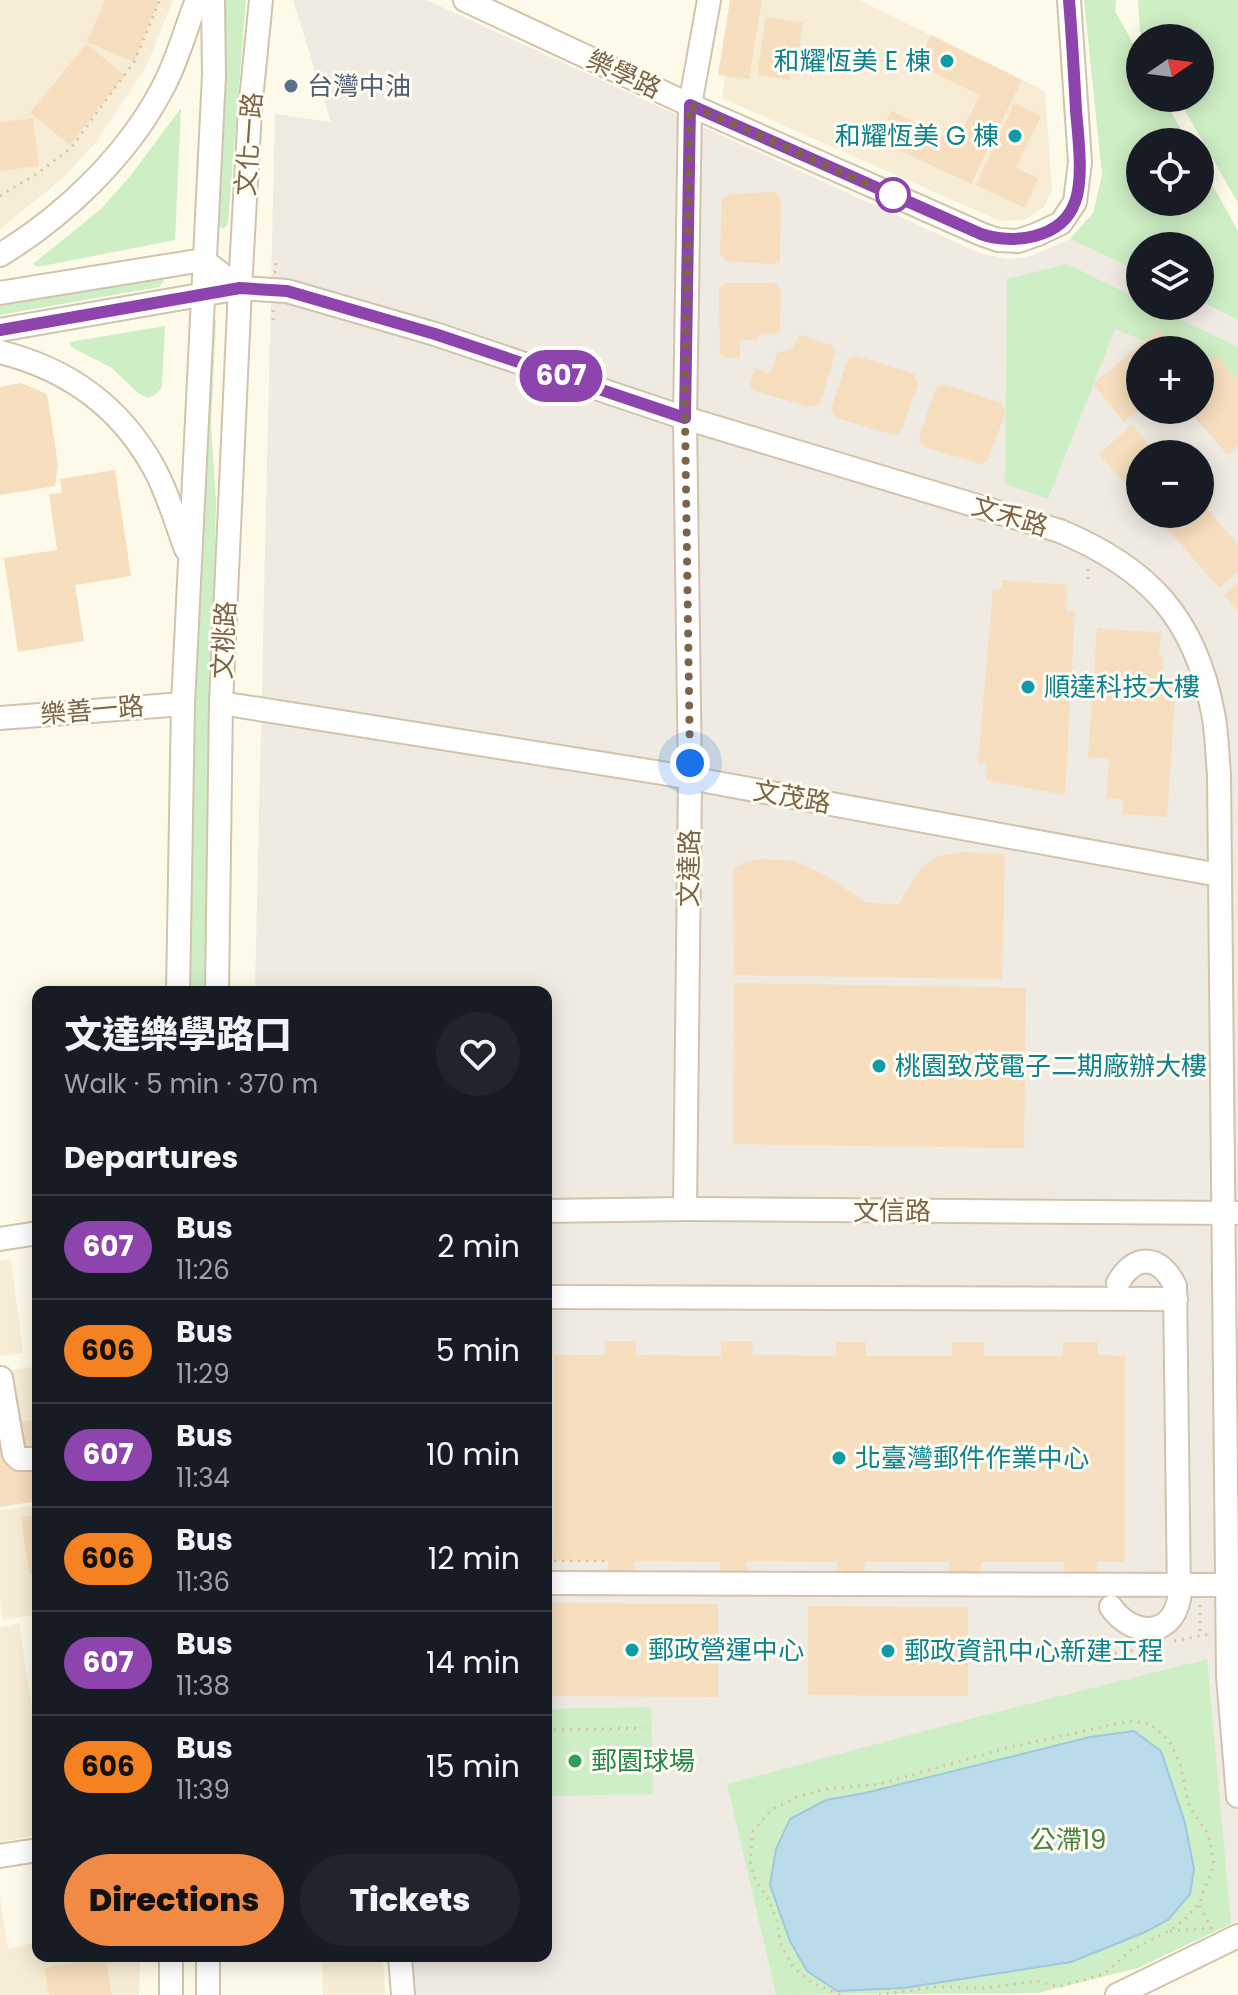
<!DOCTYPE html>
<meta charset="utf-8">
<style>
body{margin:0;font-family:Poppins,"Noto Sans TC",sans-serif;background:#20242c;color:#f1f3f6;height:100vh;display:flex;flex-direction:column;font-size:30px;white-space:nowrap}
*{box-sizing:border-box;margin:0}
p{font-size:26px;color:#9ea1a6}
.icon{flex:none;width:44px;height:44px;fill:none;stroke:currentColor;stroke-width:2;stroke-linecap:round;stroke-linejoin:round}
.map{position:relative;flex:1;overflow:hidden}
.details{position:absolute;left:32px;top:986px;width:520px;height:976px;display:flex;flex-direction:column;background:#171b24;border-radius:16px;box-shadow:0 4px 20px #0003}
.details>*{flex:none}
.badge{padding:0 16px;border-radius:26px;font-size:28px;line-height:52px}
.needle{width:52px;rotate:76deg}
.fabs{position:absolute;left:1126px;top:24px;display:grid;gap:16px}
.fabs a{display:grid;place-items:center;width:88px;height:88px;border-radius:50%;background:#171b24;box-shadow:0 4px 20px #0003;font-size:40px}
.you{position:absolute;width:40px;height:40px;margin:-20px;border:6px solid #fff;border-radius:50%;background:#1a73e8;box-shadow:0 0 0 12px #1a73e833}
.map>.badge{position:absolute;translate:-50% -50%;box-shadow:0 0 0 4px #fff}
h2{padding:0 32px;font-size:30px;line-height:72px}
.round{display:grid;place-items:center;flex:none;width:84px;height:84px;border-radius:42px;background:#20242c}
.overview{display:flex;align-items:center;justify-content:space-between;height:136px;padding:0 32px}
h1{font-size:38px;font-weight:800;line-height:60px}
.primary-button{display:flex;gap:16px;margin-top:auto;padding:16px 32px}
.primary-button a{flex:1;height:92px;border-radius:48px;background:#f18a45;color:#111;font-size:32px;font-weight:800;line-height:92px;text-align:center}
.primary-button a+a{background:#20242c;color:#f1f3f6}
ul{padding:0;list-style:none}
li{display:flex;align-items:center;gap:24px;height:104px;padding:0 32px;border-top:2px solid #363941}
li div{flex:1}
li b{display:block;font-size:30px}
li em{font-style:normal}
li .badge{min-width:88px;font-weight:700;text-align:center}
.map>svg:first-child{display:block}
</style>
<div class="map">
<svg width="1238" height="1995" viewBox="0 0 1238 1995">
<rect width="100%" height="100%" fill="#fefae9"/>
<!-- residential -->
<g fill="#f7edd6">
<polygon points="0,0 173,0 147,65 96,142 63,178 0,229"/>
<polygon points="736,0 859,0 1045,91 1052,190 1044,207 1024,220 1000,221 722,98"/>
<polygon points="11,1259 23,1353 0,1356 0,1261"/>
<polygon points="38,1366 38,1495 0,1372"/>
<polygon points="38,1505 38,1614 3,1620 0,1601 0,1510"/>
<polygon points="19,1623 38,1751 38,1835 0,1842 0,1627"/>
<polygon points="0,1898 8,1949 38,1942 38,1956 140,1956 139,1995 0,1995"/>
<polygon points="322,1956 383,1956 385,1995 323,1995"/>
</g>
<!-- industrial -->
<path fill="#efeae2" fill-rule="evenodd" d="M293,0H426L979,253L1006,259L1029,257L1070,239L1140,272V306H1200V301L1238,320V1921L1231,1924L1206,1659L727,1784L776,1995H412L410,1956H546V992H255L275,114L331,122ZM1140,350H1200V410H1140ZM1140,454H1200V514H1140Z"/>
<!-- green -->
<g fill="#ceeec5">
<polygon points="221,0 246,0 228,223 224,229 218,225 223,72"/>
<polygon points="1084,0 1116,0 1115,11 1140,56 1140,98 1163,98 1188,142 1140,142 1140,202 1200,202 1200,163 1238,231 1238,320 1200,301 1200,246 1140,246 1140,272 1070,239 1093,213 1102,175"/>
<polygon points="1138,0 1238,0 1238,203 1178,98 1200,98 1200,38 1144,38 1140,32"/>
<polygon points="181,108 175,240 37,267 33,264 101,209 131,175"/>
<polygon points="1067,264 1140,300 1140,306 1153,306 1238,347 1238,380 1200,364 1200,350 1166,350 1115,329 1048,499 1005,484 1007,279"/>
<polygon points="162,276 164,281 159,287 0,315 0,303"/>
<polygon points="211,319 216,321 211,426 216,501 205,992 187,992 187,826"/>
<polygon points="165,326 162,387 155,395 147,398 138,393 112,368 71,347 70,342"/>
<polygon points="1207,1659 1231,1924 1138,1968 1038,1993 776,1995 727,1784 970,1719"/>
<polygon points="651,1707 653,1794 546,1796 546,1709"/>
</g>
<!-- water -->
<polygon fill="#badbea" stroke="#a0c8dd" stroke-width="2" points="1134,1731 1161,1751 1185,1823 1194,1869 1190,1894 1168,1920 1143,1933 1071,1962 904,1988 837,1991 807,1971 790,1941 770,1885 776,1849 790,1819 826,1800 865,1793 1090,1737"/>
<!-- building -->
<g fill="#f6debe">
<polygon points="105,0 159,0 134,62 87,42"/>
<polygon points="730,0 762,0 749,79 718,75"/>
<polygon points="766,17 803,23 796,69 792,68 790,80 757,75"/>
<polygon points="931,35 1022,80 971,184 878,140 891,111 956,142 980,95 917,65"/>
<polygon points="86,44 125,75 70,145 30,113"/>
<polygon points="1014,103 1041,116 1016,168 1038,178 1025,208 976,185"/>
<polygon points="33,118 39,166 0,171 0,122"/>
<polygon points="775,192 781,200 780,262 774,264 725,261 720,253 722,199 731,194"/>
<polygon points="725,283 775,283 781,289 780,330 775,334 760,333 757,340 740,340 740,359 723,357 720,353 719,289"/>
<polygon points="1159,329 1177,350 1140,350 1140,409 1124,422 1093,384"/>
<polygon points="800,335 831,345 836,351 820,404 809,407 752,390 750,382 755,368 770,374 777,353 792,349"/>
<polygon points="1216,355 1238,380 1238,446 1228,455 1188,410 1200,410 1200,369"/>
<polygon points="857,356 914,374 918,385 900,434 894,435 837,418 833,414 831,409 848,359"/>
<polygon points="21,383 47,394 58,465 55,486 0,495 0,387"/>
<polygon points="945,385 1002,403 1005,414 987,462 981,464 925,447 921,443 919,438 936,388"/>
<polygon points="1132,425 1157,454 1140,454 1140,500 1099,454"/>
<polygon points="115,470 131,576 75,585 84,641 18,652 4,558 57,550 49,494 62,493 60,479"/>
<polygon points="1200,501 1238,545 1238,572 1219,588 1165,526 1178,514 1200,514"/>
<polygon points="1002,580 1067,585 1066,611 1075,611 1065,795 986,780 987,764 978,763 993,589 1002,589"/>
<polygon points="1238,582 1238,610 1224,595"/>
<polygon points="1097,628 1161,633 1159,655 1163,656 1162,682 1176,683 1167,817 1122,814 1123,799 1106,798 1109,759 1088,757"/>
<polygon points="960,852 1005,854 1002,979 734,975 733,870 744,863 762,859 794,861 823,874 865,902 898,905 920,869 936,857"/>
<polygon points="734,983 1026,988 1024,1148 733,1144"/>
<polygon points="605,1341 636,1341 636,1355 721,1356 721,1341 753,1341 752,1355 836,1356 836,1342 866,1342 866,1356 952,1356 952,1342 984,1342 984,1356 1063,1356 1063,1342 1098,1342 1098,1355 1125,1356 1125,1562 1097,1562 1097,1577 1064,1577 1064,1562 981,1562 981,1576 949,1576 949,1562 865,1562 865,1576 837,1576 837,1562 747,1561 747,1575 720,1575 720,1562 635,1561 635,1575 608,1575 608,1561 553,1561 554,1355 605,1355"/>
<polygon points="38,1419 38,1501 0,1507 0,1425"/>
<polygon points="38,1515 38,1572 29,1574 21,1517"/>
<polygon points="546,1603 718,1604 718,1697 546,1696"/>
<polygon points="808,1606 968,1607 968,1696 808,1695"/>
<polygon points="105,1957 112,1995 49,1995 44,1968"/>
</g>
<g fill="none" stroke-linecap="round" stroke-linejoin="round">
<!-- minor casing -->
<g stroke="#d2c3ac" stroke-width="26">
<g id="minor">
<polyline points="465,0 690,105 981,234 998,240 1018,241 1038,234 1061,223 1075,202 1080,162 1069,0"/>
<path d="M0,255C63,217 126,157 161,91C177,63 185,30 197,0"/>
<polyline points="0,293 203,260 240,288"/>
<path d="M0,330L240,288L287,291L435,334L685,418L1060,531C1148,568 1195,617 1213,713C1217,732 1217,754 1219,774L1228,1676L1238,1796"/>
<path d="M0,352C68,369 120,406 154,468C168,493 176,523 186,549"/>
<polyline points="221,703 662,773 1219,875"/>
<polyline points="0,718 183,704"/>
<polyline points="178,992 183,704 214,75 213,0"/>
<polyline points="217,992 221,703 240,288 250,110 261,0"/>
<polyline points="685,1209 690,779 685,418 690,105 709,0"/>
<polyline points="546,1211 685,1209 1237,1213"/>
<polyline points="0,1239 38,1233"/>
<polyline points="546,1297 1176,1299"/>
<polyline points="1,1378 14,1454 19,1459 38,1459"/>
<polyline points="546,1583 1228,1585"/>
<path d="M1111,1607C1131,1636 1171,1639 1179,1599L1175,1286C1160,1255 1135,1253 1118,1283"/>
<polyline points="0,1856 38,1850"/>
<polyline points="400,1956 403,1995"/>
<polyline points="171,1995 171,1956"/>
<polyline points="208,1995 208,1956"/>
<polyline points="1117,1995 1238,1936"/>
</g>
</g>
<!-- path -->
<g stroke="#dcc2a0" stroke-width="3" stroke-dasharray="2 6" stroke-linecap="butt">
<polyline points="0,196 38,173 71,148 134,62 160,0"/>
<polyline points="275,273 276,263"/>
<polyline points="273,320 273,308"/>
<polyline points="1088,579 1088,567"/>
<polyline points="546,1561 608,1561"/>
<polyline points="1200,1605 1200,1636"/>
<polyline points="1174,1641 1210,1634"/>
<polyline points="1011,1656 1120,1653 1143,1648"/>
<polyline points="546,1730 643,1728"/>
<polyline points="1170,1931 1211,1928 1199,1904"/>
<polyline points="840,1995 811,1982 793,1967 781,1944 777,1921 769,1900 754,1877 750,1861 753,1831 771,1810 799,1796 827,1789 880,1784 1006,1748 1130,1721 1151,1724 1169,1741 1180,1763 1189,1806 1208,1834 1214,1864 1199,1904 1183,1921 1169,1931 1131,1950 1104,1974 1058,1987 1038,1981 984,1988 934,1987 879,1995"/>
</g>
<!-- minor -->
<use href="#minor" stroke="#fff" stroke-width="22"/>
</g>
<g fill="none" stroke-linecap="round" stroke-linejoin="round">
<!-- line casing -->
<g stroke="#fff" stroke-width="18">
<path id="line" d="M0,330L240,288L287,291L435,334L685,418L690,105L981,234C1012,245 1062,239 1075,202C1084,178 1078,136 1076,110C1074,73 1072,37 1069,0"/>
</g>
<!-- line -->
<use href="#line" stroke="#8e44ad" stroke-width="12"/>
<!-- walk -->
<polyline stroke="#7c6449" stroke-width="8" stroke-dasharray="0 14.4" points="690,763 685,418 690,105 893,195"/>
</g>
<!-- markers -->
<g fill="#0f9aa8" stroke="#fffcf1" stroke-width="3">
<circle cx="947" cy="61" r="8"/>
<circle cx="1015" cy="136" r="8"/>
<circle cx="1028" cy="687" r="8"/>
<circle cx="879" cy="1066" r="8"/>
<circle cx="839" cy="1458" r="8"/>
<circle cx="632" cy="1650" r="8"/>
<circle cx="888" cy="1651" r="8"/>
</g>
<circle fill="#5c6f8a" stroke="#fffcf1" stroke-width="3" cx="291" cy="86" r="8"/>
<circle fill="#fff" stroke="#8e44ad" stroke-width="4" cx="893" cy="195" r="16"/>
<circle fill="#2e9e5b" stroke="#fffcf1" stroke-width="3" cx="575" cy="1761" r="8"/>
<g text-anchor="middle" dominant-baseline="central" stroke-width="6" stroke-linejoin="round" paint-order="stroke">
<!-- culture labels -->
<g font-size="26" fill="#0d838f" stroke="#fffcf1" text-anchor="start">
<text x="931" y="61" text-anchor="end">和耀恆美 E 棟</text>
<text x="999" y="136" text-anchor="end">和耀恆美 G 棟</text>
<text x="1044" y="687">順達科技大樓</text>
<text x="895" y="1066">桃園致茂電子二期廠辦大樓</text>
<text x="855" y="1458">北臺灣郵件作業中心</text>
<text x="648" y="1650">郵政營運中心</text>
<text x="904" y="1651">郵政資訊中心新建工程</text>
</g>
<!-- street labels -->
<g font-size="26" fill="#7c6449" stroke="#fffcf1">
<text transform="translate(624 74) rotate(25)">樂學路</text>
<text transform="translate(249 144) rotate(-86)">文化一路</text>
<text transform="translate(1010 516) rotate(17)">文禾路</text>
<text transform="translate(224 640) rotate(-87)">文桃路</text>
<text transform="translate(92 710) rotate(-5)">樂善一路</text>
<text transform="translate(792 797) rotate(10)">文茂路</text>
<text transform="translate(689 868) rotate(-89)">文達路</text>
<text x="892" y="1211">文信路</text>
</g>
<!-- service labels -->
<g font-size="26" fill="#4e5e75" stroke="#fffcf1" text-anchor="start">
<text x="307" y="86">台灣中油</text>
</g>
<!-- leisure labels -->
<g font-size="26" fill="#27864d" stroke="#fffcf1" text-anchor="start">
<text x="591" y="1761">郵園球場</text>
</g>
<!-- park labels -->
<g font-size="26" fill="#478240" stroke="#fffcf1">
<text x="1068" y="1840">公滯19</text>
</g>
</g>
</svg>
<div class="fabs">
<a><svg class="needle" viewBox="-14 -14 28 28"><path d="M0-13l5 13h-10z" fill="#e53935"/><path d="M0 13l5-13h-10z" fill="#9ea1a6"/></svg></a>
<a><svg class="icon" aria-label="locate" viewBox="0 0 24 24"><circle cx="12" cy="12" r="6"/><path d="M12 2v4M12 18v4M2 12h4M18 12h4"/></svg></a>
<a><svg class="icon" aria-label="layers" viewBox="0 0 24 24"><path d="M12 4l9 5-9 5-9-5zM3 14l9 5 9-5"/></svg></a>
<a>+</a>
<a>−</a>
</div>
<div class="you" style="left:690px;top:763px"></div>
<b class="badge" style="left:561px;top:376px;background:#8e44ad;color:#fff">607</b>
<section class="details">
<div class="overview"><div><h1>文達樂學路口</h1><p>Walk · 5 min · 370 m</p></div><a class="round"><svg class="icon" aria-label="heart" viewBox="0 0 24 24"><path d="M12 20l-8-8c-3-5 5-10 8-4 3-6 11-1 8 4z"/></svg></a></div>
<h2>Departures</h2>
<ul>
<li><span class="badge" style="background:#8e44ad;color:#fff">607</span><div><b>Bus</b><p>11:26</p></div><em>2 min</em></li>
<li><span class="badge" style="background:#f58220;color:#111">606</span><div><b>Bus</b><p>11:29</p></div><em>5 min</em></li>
<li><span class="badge" style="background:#8e44ad;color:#fff">607</span><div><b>Bus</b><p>11:34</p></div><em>10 min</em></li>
<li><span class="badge" style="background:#f58220;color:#111">606</span><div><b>Bus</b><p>11:36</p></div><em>12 min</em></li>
<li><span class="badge" style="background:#8e44ad;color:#fff">607</span><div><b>Bus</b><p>11:38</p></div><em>14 min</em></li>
<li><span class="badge" style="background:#f58220;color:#111">606</span><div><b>Bus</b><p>11:39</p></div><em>15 min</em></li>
</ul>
<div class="primary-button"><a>Directions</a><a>Tickets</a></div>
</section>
</div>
